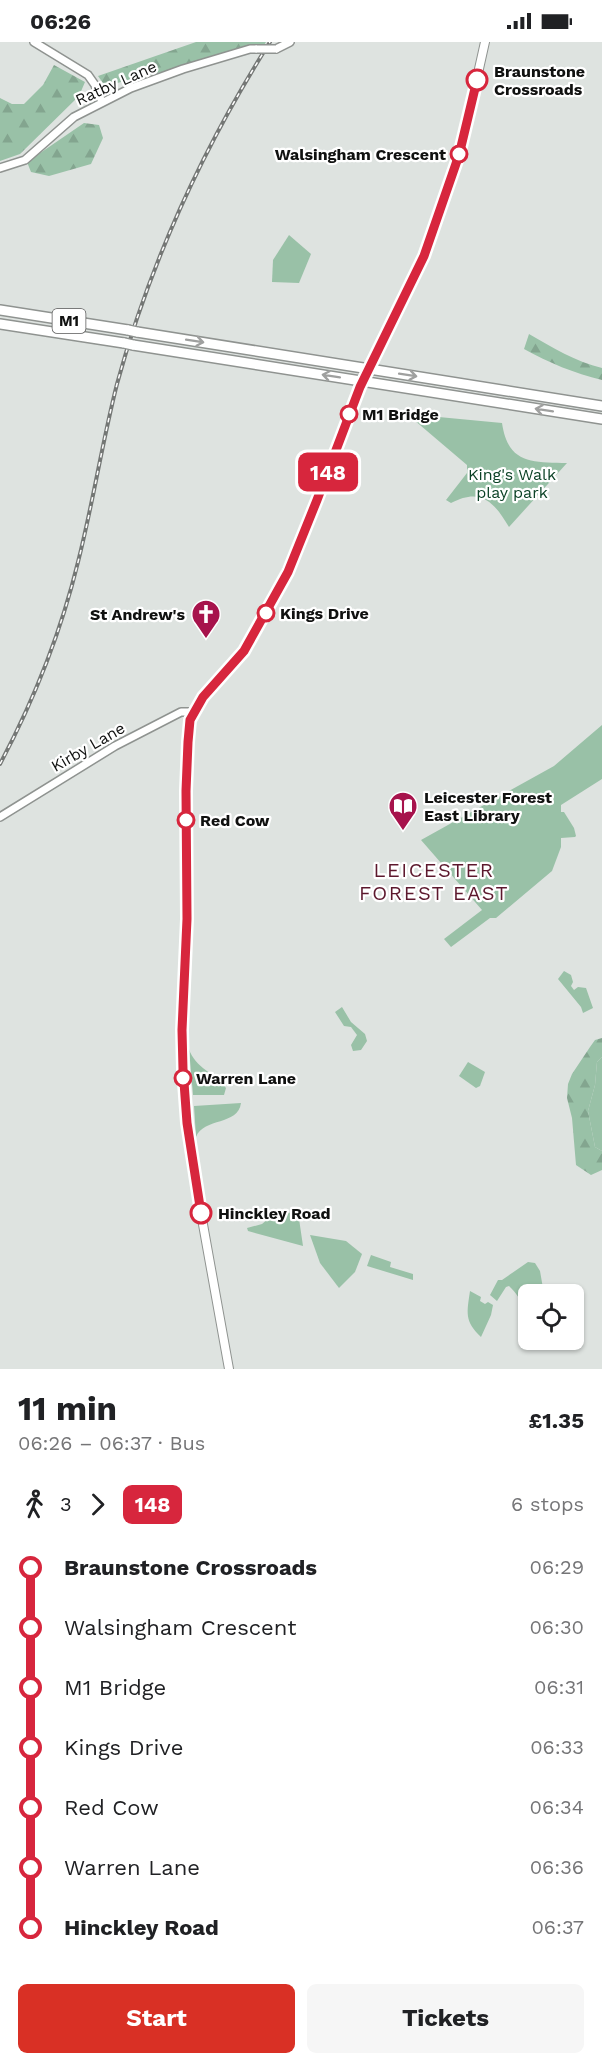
<!DOCTYPE html>
<meta charset="utf-8">
<style>
body{margin:0;font-family:"Work Sans",sans-serif;background:#f6f6f6;color:#202124;height:100vh;display:flex;flex-direction:column;font-size:22px;white-space:nowrap}
*{box-sizing:border-box;margin:0}
p{font-size:20px;color:#757577}
.icon{flex:none;width:33px;height:33px;fill:none;stroke:currentColor;stroke-width:2;stroke-linecap:round;stroke-linejoin:round}
.map{position:relative;height:1327px;overflow:hidden}
.drawer{display:flex;flex-direction:column;background:#fff;flex:1}
.drawer>*{flex:none}
.badge{padding:0 12px;border-radius:9px;font-size:21px;line-height:39px}
.controls{position:absolute;left:518px;top:1242px;display:grid;gap:12px}
.controls a{display:grid;place-items:center;width:66px;height:66px;border-radius:9px;background:#fff;box-shadow:0 2px 4px #0004;font-size:30px}
.map>.badge{position:absolute;translate:-50% -50%;box-shadow:0 0 0 3px #fff}
.legs{display:flex;align-items:center;gap:9px;height:66px;padding:0 18px;font-size:20px}
.legs p{margin-inline-start:auto}
.headline{display:flex;align-items:center;justify-content:space-between;height:102px;padding:0 18px}
h1{font-size:33px;font-weight:700;line-height:45px}
.primary-button{display:flex;gap:12px;margin-top:auto;padding:12px 18px}
.primary-button a{flex:1;height:69px;border-radius:9px;background:#d93025;color:#fff;font-size:24px;font-weight:700;line-height:69px;text-align:center}
.primary-button a+a{background:#f6f6f6;color:#202124}
ul{padding:0 18px;list-style:none}
li{display:flex;align-items:center;gap:21px;height:60px;font-size:22px}
li i{display:grid;place-items:center;width:9px;height:100%;margin:0 8px;background:currentColor}
li i::after{content:'';width:15px;height:15px;margin:-8px;border:4px solid;border-radius:50%;background:#fff}
li p{margin-inline-start:auto}
li:first-child i{background:linear-gradient(#0000 50%,currentColor 0)}
li:last-child i{background:linear-gradient(currentColor 50%,#0000 0)}
.status{display:flex;justify-content:space-between;align-items:center;height:42px;padding:0 30px;background:#fff;direction:ltr}
.status svg{height:16px;fill:currentColor}
.map>svg:first-child{display:block}
</style>
<div class="status"><b>06:26</b><svg viewBox="0 0 49 12"><path d="M0 12V9h3v3zM5 12V6h3v6zM10 12V3h3v9zM15 12V0h3v12zM26 1h20v11H26zM47 4h2v5h-2z"/></svg></div>
<div class="map">
<svg width="602" height="1327" viewBox="0 0 602 1327">
<defs>
<pattern id="forest-firs" width="22" height="20" patternUnits="userSpaceOnUse" patternTransform="scale(1.5)"><rect width="22" height="20" fill="#99c1a7"/><path d="M5 1l3.5 6h-7zM16 11l3.5 6h-7z" fill="#83a58f"/></pattern>
</defs>
<rect width="100%" height="100%" fill="#dee3e0"/>
<!-- green -->
<g fill="#99c1a7">
<polygon points="289,193 311,212 299,241 272,240 273,218"/>
<path d="M407,372L502,381C508,422 532,420 567,421L509,485C494,460 481,445 451,461L446,458L467,431V423Z"/>
<polygon points="602,683 602,737 561,763 561,770 564,770 574,786 576,794 575,795 561,796 561,805 552,829 496,876 490,876 451,905 444,897 482,868 421,798 554,724"/>
<polygon points="564,929 571,933 573,940 571,944 574,948 578,945 586,946 593,966 583,971 581,965 558,937"/>
<polygon points="342,965 351,980 365,992 367,999 361,1008 353,1009 351,1003 357,993 351,985 344,984 335,970"/>
<path d="M189,1007C195,1026 215,1031 226,1046L224,1053H193Z"/>
<polygon points="602,1015 602,1109 595,1105 588,1069 595,1043 597,1020"/>
<polygon points="468,1020 485,1030 480,1044 476,1046 459,1034"/>
<path d="M241,1061C238,1084 204,1075 196,1095L194,1064Z"/>
<polygon points="298,1170 303,1204 248,1189 247,1186 262,1182 274,1172"/>
<polygon points="310,1193 346,1199 362,1212 355,1230 339,1246 320,1221"/>
<polygon points="371,1213 391,1220 390,1225 413,1232 413,1238 367,1224"/>
<path d="M528,1220L535,1221L540,1229L544,1252H528V1263C520,1260 516,1250 509,1244L506,1245L497,1259L490,1253L498,1238H502Z"/>
<path d="M470,1249L481,1255L480,1259L485,1262L488,1260L493,1263L491,1273L481,1295C464,1279 467,1270 470,1249Z"/>
</g>
<!-- forest -->
<g fill="url(#forest-firs)">
<polygon points="196,0 266,0 263,5 105,44 98,34"/>
<polygon points="54,23 85,40 79,54 20,112 0,119 0,56 12,62 24,62 43,43"/>
<polygon points="84,81 99,83 103,96 91,122 49,134 31,130 27,120"/>
<path d="M529,292C552,305 576,320 602,326V338C574,331 549,321 524,307Z"/>
<polygon points="602,996 602,1015 597,1020 595,1043 588,1069 595,1105 602,1109 602,1128 591,1133 576,1123 572,1076 567,1056 568,1042 572,1032 590,1005 595,998"/>
</g>
<g fill="none" stroke-linecap="round" stroke-linejoin="round">
<!-- secondary casing -->
<g stroke="#8f9390" stroke-width="10">
<g id="secondary">
<polyline points="34,0 88,33 95,43 102,60"/>
<polyline points="276,7 290,0"/>
<polyline points="0,126 25,118 74,75 131,46 183,27 250,7 257,7"/>
<polyline points="0,775 115,704 181,670 194,670"/>
</g>
</g>
<!-- primary casing -->
<g stroke="#8f9390" stroke-width="10">
<g id="primary">
<polyline points="377,308 424,214 443,161 464,94 485,0"/>
<polyline points="229,1327 197,1149 183,1043 182,989 187,877 186,744 189,689 191,678 198,662 244,609 275,555 313,469 360,345"/>
</g>
</g>
<!-- highway casing -->
<g stroke="#8f9390" stroke-width="12">
<g id="highway">
<polyline points="0,268 128,288"/>
<polyline points="0,282 124,301"/>
<polyline points="137,290 602,364"/>
<polyline points="133,303 602,377"/>
</g>
</g>
<!-- secondary -->
<use href="#secondary" stroke="#fff" stroke-width="7"/>
<!-- primary -->
<use href="#primary" stroke="#fff" stroke-width="8"/>
<!-- highway -->
<use href="#highway" stroke="#fff" stroke-width="9"/>
<!-- rail casing -->
<g stroke="#747775" stroke-width="4">
<path id="rail" d="M0,722C34,658 61,590 78,520C93,461 102,401 117,342C150,221 203,106 270,0"/>
</g>
<!-- rail -->
<use href="#rail" stroke="#fff" stroke-width="1.5" stroke-dasharray="4.5" stroke-linecap="butt"/>
<!-- secondary-bridge casing -->
<g stroke="#8f9390" stroke-width="10" stroke-linecap="butt">
<polyline id="secondary-bridge" points="257,7 276,7"/>
</g>
<!-- primary-bridge casing -->
<g stroke="#8f9390" stroke-width="10" stroke-linecap="butt">
<polyline id="primary-bridge" points="360,345 377,308"/>
</g>
<!-- highway-bridge casing -->
<g stroke="#8f9390" stroke-width="12" stroke-linecap="butt">
<g id="highway-bridge">
<polyline points="128,288 137,290"/>
<polyline points="124,301 133,303"/>
</g>
</g>
<!-- secondary-bridge -->
<use href="#secondary-bridge" stroke="#fff" stroke-width="7"/>
<!-- primary-bridge -->
<use href="#primary-bridge" stroke="#fff" stroke-width="8"/>
<!-- highway-bridge -->
<use href="#highway-bridge" stroke="#fff" stroke-width="9"/>
</g>
<!-- one-way arrows -->
<defs><path id="oneway-shaft" d="M-6 0H5M1.5-3L5.5 0L1.5 3" fill="none" stroke-width="1.6" stroke-linecap="round" stroke-linejoin="round" transform="scale(1.5)"/></defs>
<g stroke="#9fa09f">
<use href="#oneway-shaft" transform="translate(195 299) rotate(9)"/>
<use href="#oneway-shaft" transform="translate(408 333) rotate(9)"/>
<use href="#oneway-shaft" transform="translate(331 334) rotate(-171)"/>
<use href="#oneway-shaft" transform="translate(544 368) rotate(-171)"/>
</g>
<g fill="none" stroke-linecap="round" stroke-linejoin="round">
<!-- line-1 casing -->
<g stroke="#fff" stroke-width="14">
<polyline id="line-1" points="201,1171 187,1081 183,1027 182,988 187,877 186,749 188,700 190,678 203,655 244,609 288,530 317,458 360,345 424,214 459,113 477,38"/>
</g>
<!-- line-1 -->
<use href="#line-1" stroke="#d7263d" stroke-width="9"/>
</g>
<!-- icons -->
<defs>
<g id="church-pin" transform="scale(1.5)"><path d="M0 17L-7.5 6A9.5 9.5 0 1 1 7.5 6Z" fill="#a7134c" stroke="#fff"/><path d="M-1.2-6h2.4v3.5h3.3v2.4h-3.3V6h-2.4V-.1h-3.3v-2.4h3.3Z" fill="#fff"/></g>
<g id="library-pin" transform="scale(1.5)"><path d="M0 17L-7.5 6A9.5 9.5 0 1 1 7.5 6Z" fill="#a7134c" stroke="#fff"/><path d="M-6-4Q-3-5.5-.7-3.5V5Q-3 3-6 4ZM6-4Q3-5.5 .7-3.5V5Q3 3 6 4Z" fill="#fff"/></g>
</defs>
<g fill-rule="evenodd">
<use href="#church-pin" x="206" y="572"/>
<use href="#library-pin" x="403" y="764"/>
</g>
<!-- markers -->
<g fill="#fff" stroke="#d7263d" stroke-width="3">
<circle cx="477" cy="38" r="10"/>
<circle cx="459" cy="112" r="8"/>
<circle cx="349" cy="372" r="8"/>
<circle cx="266" cy="571" r="8"/>
<circle cx="186" cy="778" r="8"/>
<circle cx="183" cy="1036" r="8"/>
<circle cx="201" cy="1171" r="10"/>
</g>
<g text-anchor="middle" dominant-baseline="central" stroke-width="4.5" stroke-linejoin="round" paint-order="stroke">
<!-- shield labels -->
<rect fill="#fff" stroke="#585858" stroke-width="1.5" x="52.5" y="267" width="33" height="24" rx="4.5"/>
<g font-size="15" font-weight="bold" fill="#101110">
<text x="69" y="279">M1</text>
</g>
<!-- stop labels -->
<g font-size="16" font-weight="bold" fill="#101110" stroke="#fff" text-anchor="start">
<text x="494" y="29">Braunstone<tspan x="494" dy="18">Crossroads</tspan></text>
<text x="446" y="112" text-anchor="end">Walsingham Crescent</text>
<text x="362" y="372">M1 Bridge</text>
<text x="280" y="571">Kings Drive</text>
<text x="200" y="778">Red Cow</text>
<text x="196" y="1036">Warren Lane</text>
<text x="218" y="1171">Hinckley Road</text>
</g>
<!-- street labels -->
<g font-size="16" fill="#101110" stroke="#fff">
<text transform="translate(116 41) rotate(-24)">Ratby Lane</text>
<text transform="translate(88 705) rotate(-30)">Kirby Lane</text>
</g>
<!-- park labels -->
<g font-size="16" fill="#0a4125" stroke="#fff">
<text x="512" y="432">King's Walk<tspan x="512" dy="18">play park</tspan></text>
</g>
<!-- poi labels -->
<g font-size="16" font-weight="bold" fill="#101110" stroke="#fff" text-anchor="end">
<text x="185" y="572">St Andrew's</text>
<text x="424" y="755" text-anchor="start">Leicester Forest<tspan x="424" dy="18">East Library</tspan></text>
</g>
<!-- quarter labels -->
<g font-size="20" letter-spacing="1.5" fill="#5c182d" stroke="#fff">
<text x="434" y="828">LEICESTER<tspan x="434" dy="23">FOREST EAST</tspan></text>
</g>
</g>
</svg>
<div class="controls">
<a><svg class="icon" aria-label="locate" viewBox="0 0 24 24"><circle cx="12" cy="12" r="6"/><path d="M12 2v4M12 18v4M2 12h4M18 12h4"/></svg></a>
</div>
<b class="badge" style="left:328px;top:430px;background:#d7263d;color:#fff">148</b>
</div>
<section class="drawer">
<div class="headline"><div><h1>11 min</h1><p>06:26 – 06:37 · Bus</p></div><b>£1.35</b></div>
<div class="legs"><svg class="icon" aria-label="walk" viewBox="0 0 24 24"><circle cx="13" cy="4" r="2"/><path d="M13 8l-2 6 4 7M11 14l-3 7M7 12l3-4h3l4 4"/></svg>3<svg class="icon" aria-label="forward" viewBox="0 0 24 24"><path d="M9 5l7 7-7 7"/></svg><b class="badge" style="background:#d7263d;color:#fff">148</b><p>6 stops</p></div>
<ul>
<li><i style="color:#d7263d"></i><b>Braunstone Crossroads</b><p>06:29</p></li>
<li><i style="color:#d7263d"></i><span>Walsingham Crescent</span><p>06:30</p></li>
<li><i style="color:#d7263d"></i><span>M1 Bridge</span><p>06:31</p></li>
<li><i style="color:#d7263d"></i><span>Kings Drive</span><p>06:33</p></li>
<li><i style="color:#d7263d"></i><span>Red Cow</span><p>06:34</p></li>
<li><i style="color:#d7263d"></i><span>Warren Lane</span><p>06:36</p></li>
<li><i style="color:#d7263d"></i><b>Hinckley Road</b><p>06:37</p></li>
</ul>
<div class="primary-button"><a>Start</a><a>Tickets</a></div>
</section>
